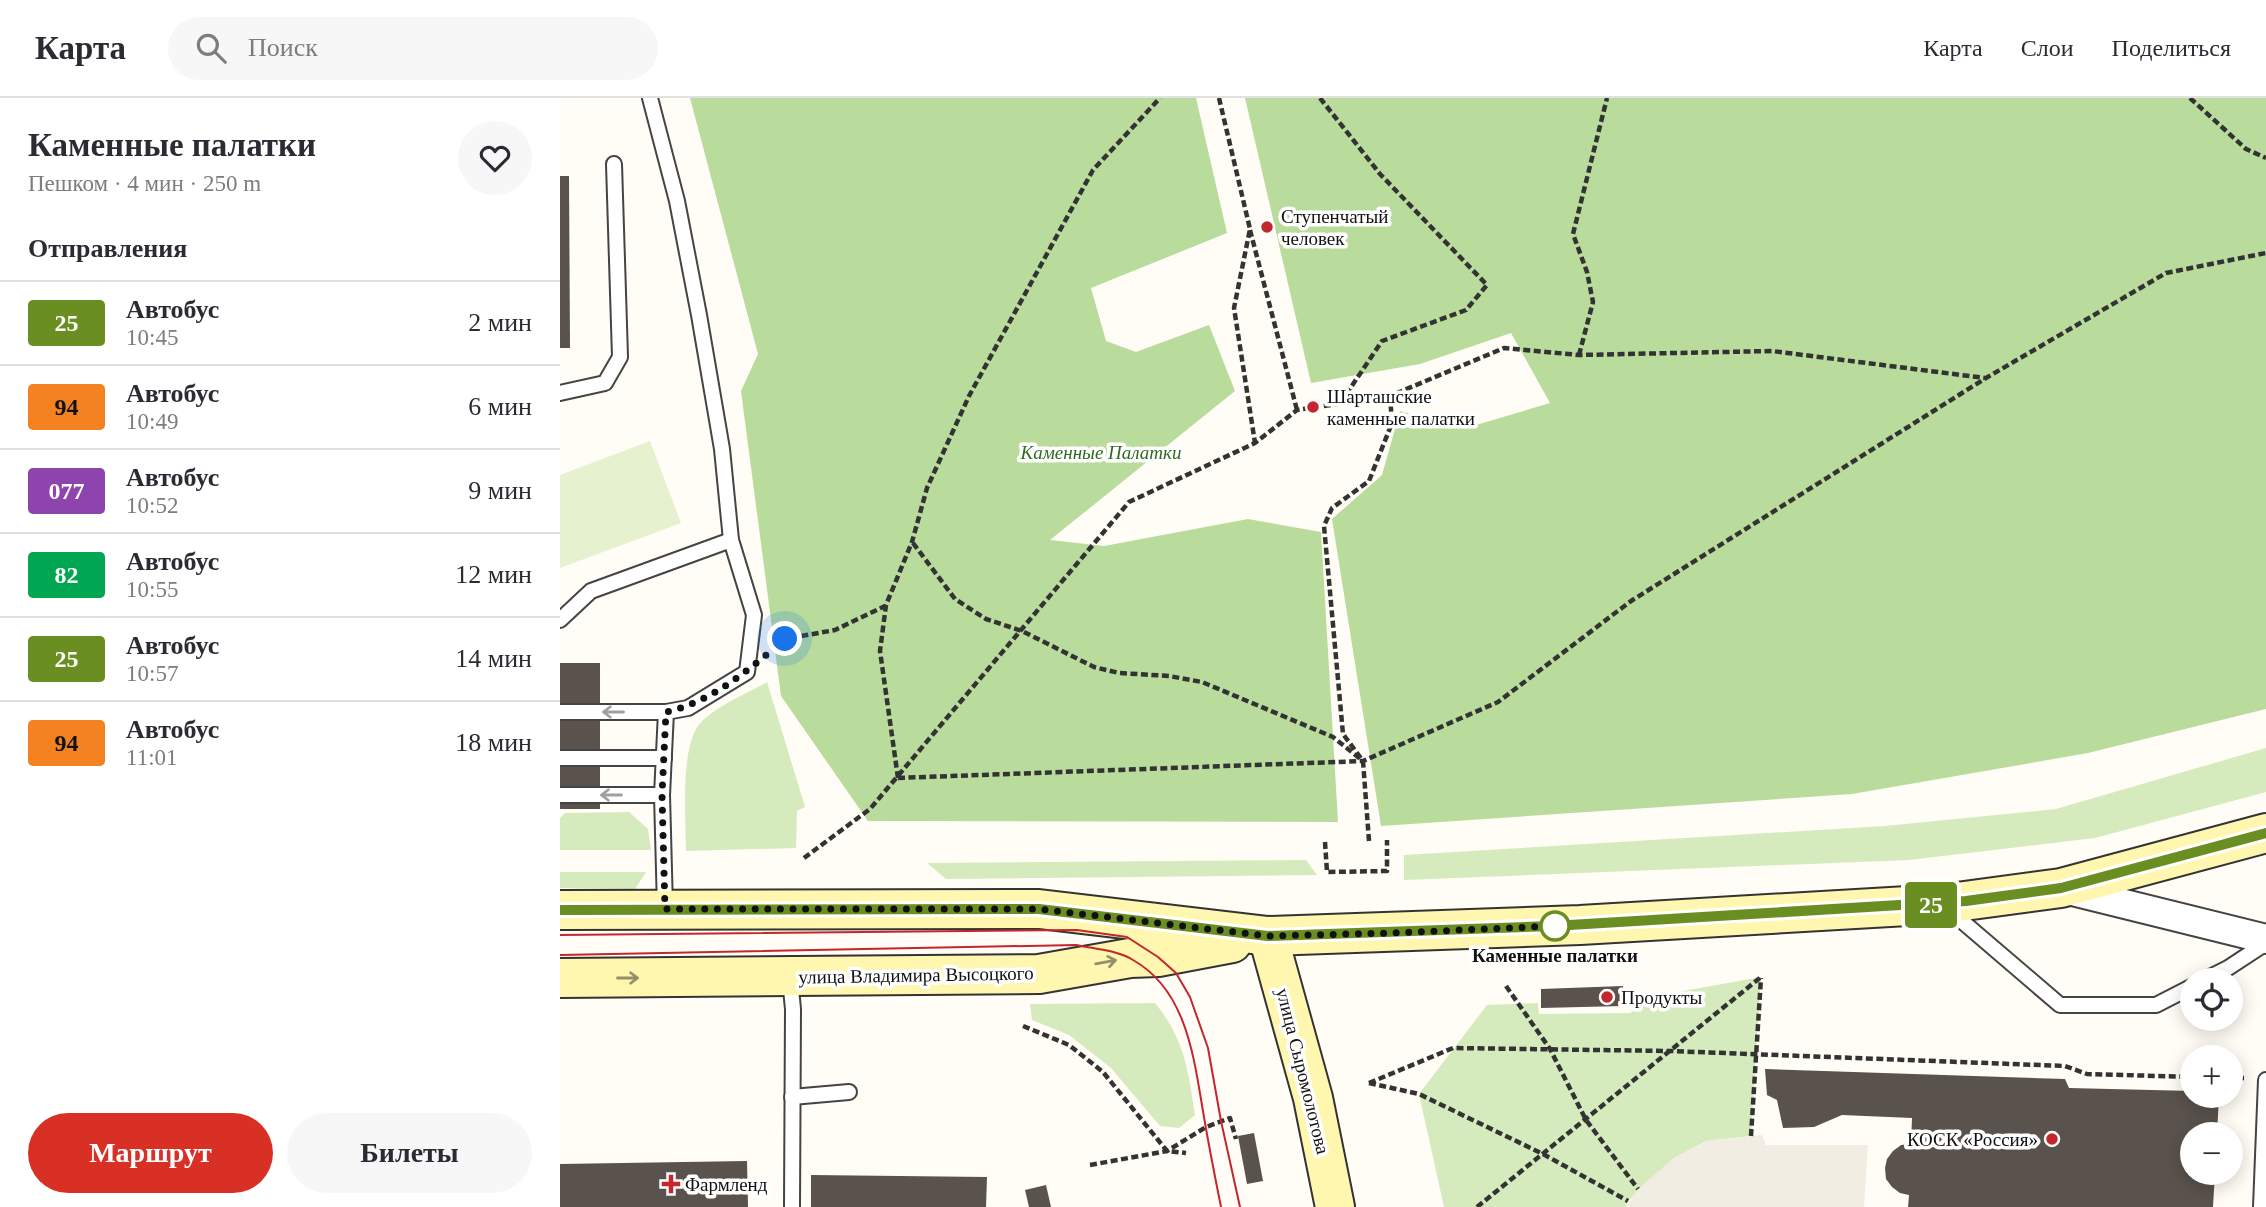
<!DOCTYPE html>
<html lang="ru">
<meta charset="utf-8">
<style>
body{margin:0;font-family:"Times New Roman",serif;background:#f7f7f7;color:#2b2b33;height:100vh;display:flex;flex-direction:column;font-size:26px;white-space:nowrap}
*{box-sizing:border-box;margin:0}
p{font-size:23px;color:#7c7c81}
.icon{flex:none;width:38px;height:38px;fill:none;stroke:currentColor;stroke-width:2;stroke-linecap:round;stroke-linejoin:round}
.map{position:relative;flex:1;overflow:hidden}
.sheet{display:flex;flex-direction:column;background:#fff;width:560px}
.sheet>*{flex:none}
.badge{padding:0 14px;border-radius:5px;font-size:24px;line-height:46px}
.tools{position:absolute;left:1620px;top:870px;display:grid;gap:14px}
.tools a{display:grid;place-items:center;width:63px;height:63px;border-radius:50%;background:#fff;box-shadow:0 4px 18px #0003;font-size:35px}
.you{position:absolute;width:35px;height:35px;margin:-18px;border:5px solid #fff;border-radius:50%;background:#1a73e8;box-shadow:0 0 0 10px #1a73e833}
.map>.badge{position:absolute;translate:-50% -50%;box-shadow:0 0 0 4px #fff}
h2{padding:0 28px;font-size:26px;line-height:63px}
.round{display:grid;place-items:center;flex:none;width:74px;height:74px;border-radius:37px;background:#f7f7f7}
.headline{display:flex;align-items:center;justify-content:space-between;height:119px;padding:0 28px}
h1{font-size:33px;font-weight:600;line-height:52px}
.primary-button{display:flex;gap:14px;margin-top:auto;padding:14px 28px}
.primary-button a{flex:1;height:80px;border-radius:42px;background:#d93025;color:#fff;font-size:28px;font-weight:600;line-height:80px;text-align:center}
.primary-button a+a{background:#f7f7f7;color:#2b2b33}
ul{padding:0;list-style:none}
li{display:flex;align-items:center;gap:21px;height:84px;padding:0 28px;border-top:2px solid #e1e1e2}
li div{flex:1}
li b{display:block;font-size:26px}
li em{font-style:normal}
li .badge{min-width:77px;font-weight:700;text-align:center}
header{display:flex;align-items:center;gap:42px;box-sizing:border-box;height:98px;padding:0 35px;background:#fff;border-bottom:2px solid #e1e1e2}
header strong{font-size:33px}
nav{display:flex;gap:38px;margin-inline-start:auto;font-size:24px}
.search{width:490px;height:63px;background:#f7f7f7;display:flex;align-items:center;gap:18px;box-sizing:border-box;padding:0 24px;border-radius:38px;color:#7c7c81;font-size:26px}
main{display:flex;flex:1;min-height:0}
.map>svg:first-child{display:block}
</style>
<header>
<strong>Карта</strong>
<div class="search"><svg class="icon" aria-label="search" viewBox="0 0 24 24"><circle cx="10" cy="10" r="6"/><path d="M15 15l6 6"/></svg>Поиск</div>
<nav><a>Карта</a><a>Слои</a><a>Поделиться</a></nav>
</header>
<main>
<section class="sheet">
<div class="headline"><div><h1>Каменные палатки</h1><p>Пешком · 4 мин · 250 m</p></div><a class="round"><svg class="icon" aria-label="heart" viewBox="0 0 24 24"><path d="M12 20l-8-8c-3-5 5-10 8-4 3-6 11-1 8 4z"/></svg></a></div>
<h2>Отправления</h2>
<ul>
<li><span class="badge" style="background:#6b8e23;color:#fff">25</span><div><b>Автобус</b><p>10:45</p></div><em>2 мин</em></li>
<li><span class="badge" style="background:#f58220;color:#111">94</span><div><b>Автобус</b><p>10:49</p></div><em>6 мин</em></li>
<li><span class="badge" style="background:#8e44ad;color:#fff">077</span><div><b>Автобус</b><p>10:52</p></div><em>9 мин</em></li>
<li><span class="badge" style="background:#00a651;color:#fff">82</span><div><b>Автобус</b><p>10:55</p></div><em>12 мин</em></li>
<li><span class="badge" style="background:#6b8e23;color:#fff">25</span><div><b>Автобус</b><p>10:57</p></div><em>14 мин</em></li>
<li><span class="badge" style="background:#f58220;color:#111">94</span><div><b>Автобус</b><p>11:01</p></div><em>18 мин</em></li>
</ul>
<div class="primary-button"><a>Маршрут</a><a>Билеты</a></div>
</section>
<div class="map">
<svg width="1706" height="1109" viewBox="0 0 1706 1109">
<rect width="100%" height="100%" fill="#fffdf5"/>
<!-- green -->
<g fill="#d5ebbd">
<path d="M207,584L245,709L237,713L236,750L126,753C126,721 120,654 138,628C151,610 188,595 207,584Z"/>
<polygon points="1706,650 1706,694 1535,740 1349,762 844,782 844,757 1325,728 1496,711"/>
<polygon points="69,714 88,731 91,752 0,752 0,720 5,715"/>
<polygon points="746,762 757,777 386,781 367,765"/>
<polygon points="0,774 86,774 75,791 0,790"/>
<polygon points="1201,879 1191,1038 1146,1043 1114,1060 1068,1103 1066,1109 884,1109 859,996 927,907 978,905 979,916 1071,915 1079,901"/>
<path d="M595,905C625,942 628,972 635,1017L619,1030L600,1028L551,970L509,937L472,922L470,906Z"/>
</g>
<!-- forest -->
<g fill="#b9dc9c">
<polygon points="130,0 636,0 667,135 531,190 546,243 576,254 649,227 675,293 490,442 544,448 688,421 761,434 778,724 308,723 221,598 181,293 198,256"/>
<polygon points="685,0 1706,0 1706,611 1528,655 1292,696 821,728 772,421 822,377 840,313 906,330 990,305 951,235 860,266 751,285"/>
</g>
<!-- pitch -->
<polygon fill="#e6f2cf" points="90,343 121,425 0,470 0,377"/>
<!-- plaza -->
<polygon fill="#f1ede2" points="1202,1037 1206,1047 1308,1047 1304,1109 1066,1109 1078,1091 1114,1060 1146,1043"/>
<!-- building -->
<g fill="#5a524d">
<polygon points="0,78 9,78 10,250 0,250"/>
<rect x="0" y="565" width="40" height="146"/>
<polygon points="1063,888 1063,908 981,910 981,891"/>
<polygon points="1205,971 1505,981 1509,990 1633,993 1633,998 1659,998 1657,1036 1633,1036 1633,1074 1655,1074 1653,1109 1348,1109 1349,1097 1340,1095 1332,1089 1326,1081 1325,1070 1327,1061 1333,1053 1341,1047 1351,1046 1352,1020 1282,1017 1254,1029 1223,1030 1217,1002 1207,997"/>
<polygon points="694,1035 703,1083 687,1086 678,1038"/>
<polygon points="187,1063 188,1109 0,1109 0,1066"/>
<polygon points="251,1077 427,1079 426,1109 251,1109"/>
<polygon points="486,1087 491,1109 469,1109 465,1092"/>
</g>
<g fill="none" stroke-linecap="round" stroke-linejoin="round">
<!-- lane casing -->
<g stroke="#444" stroke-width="18">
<g id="lane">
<polyline points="90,0 117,103 139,217 162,351 171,442 194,517 187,574 128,610 106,614 102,697 105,810"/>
<polyline points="0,295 45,285 60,259 54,66"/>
<polyline points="0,522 31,493 171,442"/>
<polyline points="0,614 106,614"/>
<polyline points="0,660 104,660"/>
<polyline points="0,697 102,697"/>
<polyline points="1389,812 1500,907 1596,907 1633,888"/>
<polyline points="230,881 233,911 232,1109"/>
<polyline points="1644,882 1668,870 1706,845"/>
<polyline points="232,999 289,994"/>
<polyline points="1701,1109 1706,982"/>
</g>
</g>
<!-- street casing -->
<g stroke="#444" stroke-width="32">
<polyline id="street" points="1504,791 1706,841"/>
</g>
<!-- secondary casing -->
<g stroke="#333" stroke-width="42">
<g id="secondary">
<polyline points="0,812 479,811 708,838 1020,827 1382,806 1501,790 1706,735"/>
<polyline points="708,838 753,1000 775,1109"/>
<polyline points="0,880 479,876 570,860 598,859 672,845"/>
</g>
</g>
<!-- path -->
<g stroke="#333" stroke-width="4.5" stroke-dasharray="7 3.5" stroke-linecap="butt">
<polyline points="659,0 690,131 674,210 695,345"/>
<polyline points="760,0 820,76 927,187 906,212 822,243 781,304"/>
<polyline points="1630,0 1686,51 1706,60"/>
<polyline points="690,132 737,312"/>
<polyline points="1019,257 1033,204 1027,174 1013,136 1047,0"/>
<polyline points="353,445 395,501 426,521 462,533 534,569 559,575 609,578 642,584 773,639 803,663"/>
<polyline points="214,551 225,541 275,532 325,508"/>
<polyline points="338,680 803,663 938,604 1071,503 1426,280 1606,175 1706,155"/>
<polyline points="338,680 320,553 326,507 352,444 367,390 409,298 533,72 600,0"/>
<polyline points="809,743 803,663 783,636 764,428 772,410 809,383 832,325 830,298"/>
<polyline points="765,744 767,774 827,773 827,742"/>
<polyline points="244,760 310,711 569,404 695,345 737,312 830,298 944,250 1019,257 1212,253 1425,280"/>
<polyline points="946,888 990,951 1026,1022 1078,1091"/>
<polyline points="463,928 509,947 543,974 607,1053 626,1055"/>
<polyline points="1671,980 1684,980"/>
<polyline points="809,985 893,950 1111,953 1505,968 1527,976 1633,979"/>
<polyline points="809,985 859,996 983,1056 1068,1103"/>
<polyline points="1191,1038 1201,880"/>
<polyline points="530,1067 607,1053 646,1029 670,1020 676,1041"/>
<polyline points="917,1109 1201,879"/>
</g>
<!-- lane -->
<use href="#lane" stroke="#fff" stroke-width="14"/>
<!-- street -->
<use href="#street" stroke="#fff" stroke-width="28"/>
<!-- secondary -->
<use href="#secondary" stroke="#fff6b0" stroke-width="38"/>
<!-- tram -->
<g stroke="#c4262e" stroke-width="2">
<polyline points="0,837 517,832 567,839 598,859 616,875 630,899 648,950 661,1023 680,1109"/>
<path d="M0,857L516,847C534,851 557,852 573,862C628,893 634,962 644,1019C649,1049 655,1079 661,1109"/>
</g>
</g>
<!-- one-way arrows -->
<defs><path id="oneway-shaft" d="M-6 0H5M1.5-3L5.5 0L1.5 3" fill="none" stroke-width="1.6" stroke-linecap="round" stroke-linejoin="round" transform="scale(1.75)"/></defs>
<g stroke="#a0a0a0">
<use href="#oneway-shaft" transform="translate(53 614) rotate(180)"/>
<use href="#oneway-shaft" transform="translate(51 697) rotate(180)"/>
</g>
<g stroke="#948f68">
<use href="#oneway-shaft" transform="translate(546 864) rotate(-10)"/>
<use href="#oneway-shaft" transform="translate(68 880)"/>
</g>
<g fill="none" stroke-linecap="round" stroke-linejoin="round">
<!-- line casing -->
<g stroke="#fff" stroke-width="16">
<polyline id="line" points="0,812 479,811 708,838 993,828 1406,803 1501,790 1706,735"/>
</g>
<!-- line -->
<use href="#line" stroke="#6b8e23" stroke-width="10"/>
<!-- walk -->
<path stroke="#111" stroke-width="7" stroke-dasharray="0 12.6" d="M225,541C190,571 152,604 106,614L102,697L105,811H479L708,838L831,835L995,828"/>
</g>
<!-- markers -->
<g fill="#c4262e" stroke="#fff" stroke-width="2.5">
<circle cx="707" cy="129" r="7"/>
<circle cx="753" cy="309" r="7"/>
<circle cx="1047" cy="899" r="7"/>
<circle cx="1492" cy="1041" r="7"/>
<path d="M107.5 1075.5h7v7h7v7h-7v7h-7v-7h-7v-7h7z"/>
</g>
<circle fill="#fff" stroke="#6b8e23" stroke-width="3.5" cx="995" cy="828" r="14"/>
<g text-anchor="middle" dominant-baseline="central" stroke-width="7" stroke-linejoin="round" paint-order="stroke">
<!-- poi labels -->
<g font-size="19" fill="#111" stroke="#fff" text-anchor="start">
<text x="721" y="118">Ступенчатый<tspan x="721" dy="22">человек</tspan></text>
<text x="767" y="298">Шарташские<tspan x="767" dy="22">каменные палатки</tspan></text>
<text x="1061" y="899">Продукты</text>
<text x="1478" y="1041" text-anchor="end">КОСК «Россия»</text>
<text x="125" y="1086">Фармленд</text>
</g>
<!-- park labels -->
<g font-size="19" font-style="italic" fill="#2f6b1f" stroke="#fff">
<text x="541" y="354">Каменные Палатки</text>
</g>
<!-- stop labels -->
<g font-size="19" font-weight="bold" fill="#111" stroke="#fff">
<text x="995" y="857">Каменные палатки</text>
</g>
<!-- street labels -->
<g font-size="19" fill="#111" stroke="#fff">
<text transform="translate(356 877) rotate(-1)">улица Владимира Высоцкого</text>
<text transform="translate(743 973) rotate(76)">улица Сыромолотова</text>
</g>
</g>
</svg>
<div class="tools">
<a><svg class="icon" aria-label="locate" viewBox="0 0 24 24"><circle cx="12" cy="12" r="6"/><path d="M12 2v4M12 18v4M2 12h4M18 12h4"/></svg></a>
<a>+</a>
<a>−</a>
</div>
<div class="you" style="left:225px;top:541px"></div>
<b class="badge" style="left:1371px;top:807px;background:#6b8e23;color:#fff">25</b>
</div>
</main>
